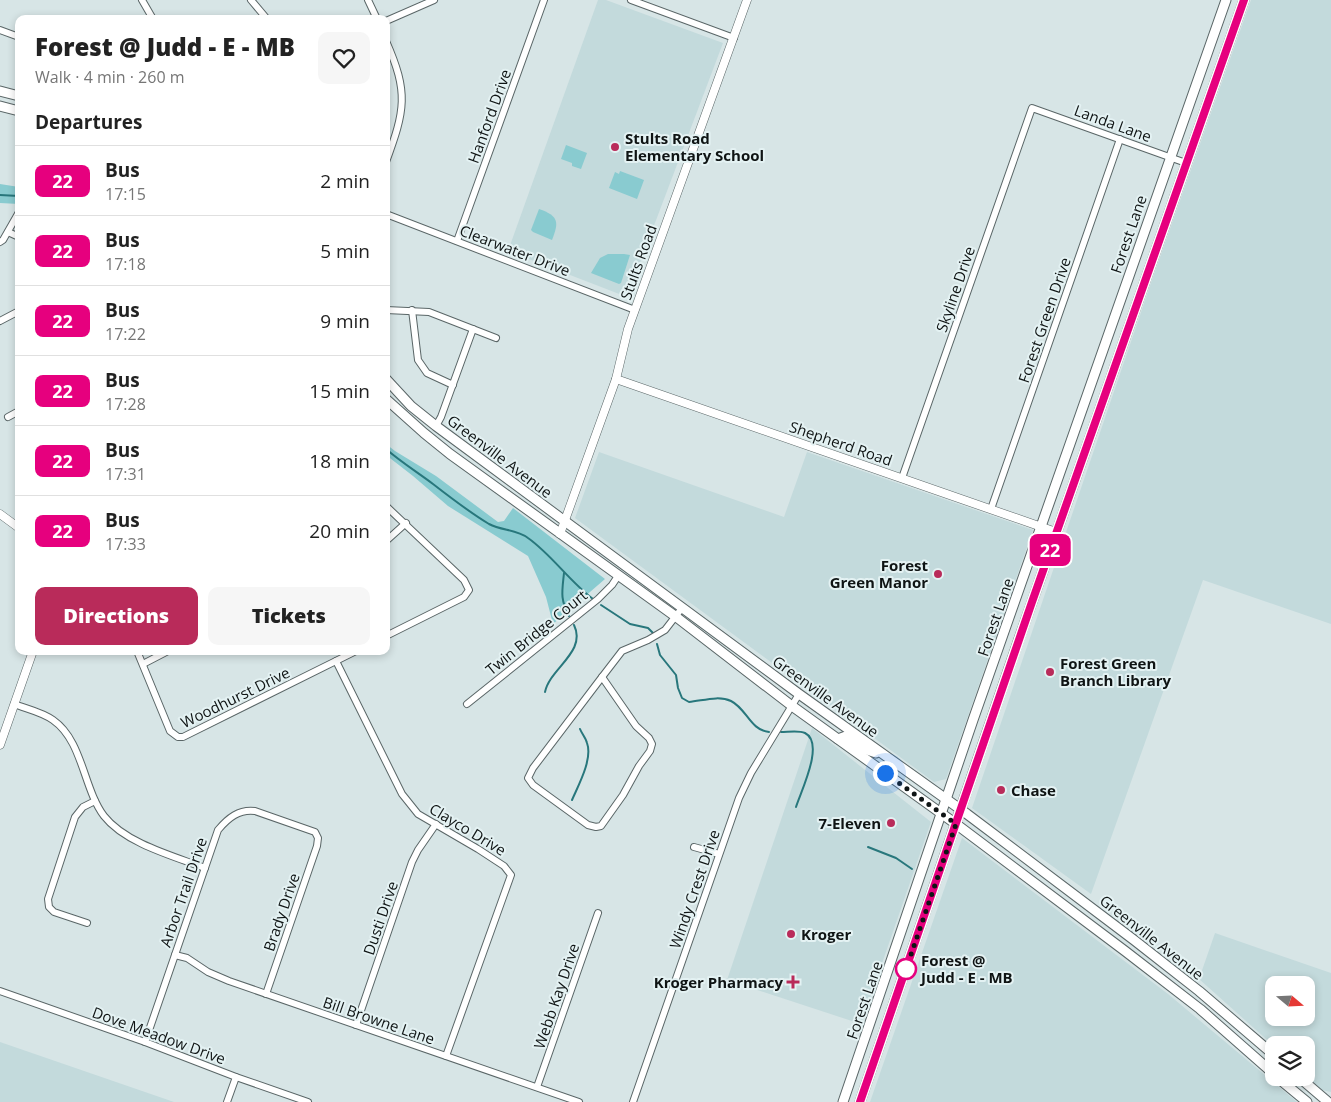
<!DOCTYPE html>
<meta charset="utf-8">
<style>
body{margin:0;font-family:"Open Sans",sans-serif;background:#f6f6f6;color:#222;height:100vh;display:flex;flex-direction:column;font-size:19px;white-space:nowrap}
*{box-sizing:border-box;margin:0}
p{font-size:16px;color:#767676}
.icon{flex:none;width:28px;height:28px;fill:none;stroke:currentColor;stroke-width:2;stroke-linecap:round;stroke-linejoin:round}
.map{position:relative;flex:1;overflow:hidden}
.panel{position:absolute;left:15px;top:15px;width:375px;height:640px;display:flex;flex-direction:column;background:#fff;border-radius:10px;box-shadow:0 2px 8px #0003}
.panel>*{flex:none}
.badge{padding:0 10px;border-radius:8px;font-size:18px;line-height:32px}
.needle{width:32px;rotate:109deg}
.buttons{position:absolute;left:1265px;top:976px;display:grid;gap:10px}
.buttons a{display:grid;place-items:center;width:50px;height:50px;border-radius:10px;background:#fff;box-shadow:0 2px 8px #0003;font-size:25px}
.you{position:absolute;width:25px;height:25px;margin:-12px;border:4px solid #fff;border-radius:50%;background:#1a73e8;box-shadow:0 0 0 8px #1a73e833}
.map>.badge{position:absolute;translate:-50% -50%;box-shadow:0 0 0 2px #fff}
h2{padding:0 20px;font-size:19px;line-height:45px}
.round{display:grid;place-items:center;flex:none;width:52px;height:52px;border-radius:10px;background:#f6f6f6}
.summary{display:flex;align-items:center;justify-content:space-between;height:85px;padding:0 20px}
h1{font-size:24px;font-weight:800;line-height:38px}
.cta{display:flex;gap:10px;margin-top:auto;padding:10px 20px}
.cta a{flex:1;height:58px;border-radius:10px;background:#b92b5a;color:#fff;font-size:20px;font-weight:800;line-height:58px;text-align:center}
.cta a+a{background:#f6f6f6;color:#222}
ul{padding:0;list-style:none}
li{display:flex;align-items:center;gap:15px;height:70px;padding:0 20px;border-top:1px solid #e0e0e0}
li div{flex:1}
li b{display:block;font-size:19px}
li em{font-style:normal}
li .badge{min-width:55px;font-weight:700;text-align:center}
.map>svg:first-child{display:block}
</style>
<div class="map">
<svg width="1331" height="1102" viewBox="0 0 1331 1102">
<rect width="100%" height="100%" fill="#d7e5e6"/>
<!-- built -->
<g fill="#c3dadc" fill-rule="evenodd">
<polygon points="598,0 606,0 723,43 627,297 508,251"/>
<polygon points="1251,0 1331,0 1331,624 1203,580 1091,894 972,808 1153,277"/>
<polygon points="599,452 784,517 807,452 1033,530 946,779 934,782 575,518"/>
<polygon points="812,728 931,822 861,1024 727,980"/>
<polygon points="962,838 1168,994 1297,1102 870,1102"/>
<path d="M1215,933L1331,973V1092L1322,1090L1306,1076V1045H1274V1046L1199,979ZM1274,985H1306V1018H1274Z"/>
<polygon points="0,1042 174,1102 0,1102"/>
</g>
<!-- green -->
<g fill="#89cbd0">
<polygon points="566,145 587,153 581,169 572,166 572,163 561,159"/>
<polygon points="620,171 644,180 637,199 609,188 615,172 619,174"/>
<polygon points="0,184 19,187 19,204 0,203"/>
<path d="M539,209C559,216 559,222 552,240L533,232L531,230Z"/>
<polygon points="608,254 624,254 630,255 621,283 619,284 591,273 600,258"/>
<polygon points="386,444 395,451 436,476 498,522 504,521 513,508 605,579 553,624 546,597 528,556 448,506 413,476 386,455"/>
</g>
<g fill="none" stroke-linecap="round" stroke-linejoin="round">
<!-- stream -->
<g stroke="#28777c" stroke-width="2">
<polyline points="0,195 19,196"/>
<path d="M386,449C401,462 417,472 433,484C451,498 469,512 489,524C502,531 516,529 528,538C552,555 569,581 593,599"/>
<path d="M564,573C562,592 560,599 569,616"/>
<polyline points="601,605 630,624 648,628 653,633"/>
<path d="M657,644L660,655L676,675L678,688L682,698L689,702C702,701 718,695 731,701C747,709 750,730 769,732"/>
<path d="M545,692C550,668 587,652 574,625"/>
<path d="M781,732C788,732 799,730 805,733C825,743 801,791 796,807"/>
<path d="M572,800C578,786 593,759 587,743C586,738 582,734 580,729"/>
<polyline points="868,847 896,858 912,869"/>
</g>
<!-- minor casing -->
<g stroke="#5a6667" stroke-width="8">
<g id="minor">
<polyline points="142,0 153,19"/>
<polyline points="251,0 267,19"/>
<polyline points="368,0 377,19"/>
<polyline points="631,0 734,38"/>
<polyline points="386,21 434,0"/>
<polyline points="0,30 19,37"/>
<path d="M386,41C409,93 405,110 386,162"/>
<polyline points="386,214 635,310"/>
<polyline points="8,232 19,237"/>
<polyline points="457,241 544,0"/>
<polyline points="0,242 3,240 19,212"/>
<polyline points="386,310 429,312 496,338"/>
<polyline points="412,310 418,360 427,373 453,385"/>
<polyline points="0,321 19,311"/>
<polyline points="8,417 19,411"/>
<polyline points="436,426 441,417 473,329"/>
<polyline points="902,478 1032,108 1186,163"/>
<polyline points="386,506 464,580 469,590 464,597 386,636"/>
<polyline points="991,509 1120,139"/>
<polyline points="386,541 406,523"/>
<polyline points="137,651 170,731 178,737 183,737 356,651"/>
<polyline points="336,661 402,794 418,814 478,849 504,866 511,875 446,1056"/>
<polyline points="143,664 168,651"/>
<polygon points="602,677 636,726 649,738 652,744 650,751 639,766 623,795 601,826 596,827 588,825 533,785 528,778 533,768"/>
<polyline points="602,677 622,651 648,640 665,630 682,608"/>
<path d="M14,704C27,709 42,712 53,720C83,741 83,788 104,816C125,843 173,856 205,868"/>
<polyline points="467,704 598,599 612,585 618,576"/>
<polyline points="694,847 719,854"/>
<polyline points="87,923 54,912 49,907 48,899 75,817 83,807 95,801"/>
<polyline points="175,955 187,958 208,972 229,981 579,1102"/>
<polyline points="0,991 145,1042 236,1077 308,1102"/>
<polyline points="356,1025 412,862 418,850 436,824"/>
<path d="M145,1042L218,830C228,818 239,809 255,811L315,832L318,838L317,846L266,994"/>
<polyline points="537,1087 598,913"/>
<polyline points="227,1102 236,1077"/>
<polyline points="633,1102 739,798 751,773 799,694"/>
</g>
</g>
<!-- tertiary casing -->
<g stroke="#5a6667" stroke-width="9">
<g id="tertiary">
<polyline points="616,379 1056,532"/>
<polyline points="0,514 19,528"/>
<polyline points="560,534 616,379 628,329 747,0"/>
<polyline points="0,745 33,651"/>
</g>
</g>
<!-- secondary casing -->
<g stroke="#5a6667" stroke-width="11">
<g id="secondary">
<polyline points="0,91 19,96"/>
<polyline points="0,106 19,111"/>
<polyline points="386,379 411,406 436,426 799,694 967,814 1134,940 1199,991 1274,1055"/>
<polyline points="386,399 424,433 450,454 675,616 792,706 956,824 1125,951 1200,1009 1274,1074"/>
<polyline points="838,739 846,736 864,749 876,753"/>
<polyline points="1278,1078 1307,1102"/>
<polyline points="1300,1078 1328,1102"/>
<polyline points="843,1102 973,720 1226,0"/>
<polyline points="860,1102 1019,639 1244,0"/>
</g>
</g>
<!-- minor -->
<use href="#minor" stroke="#fff" stroke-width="6"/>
<!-- tertiary -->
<use href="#tertiary" stroke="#fff" stroke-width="8"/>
<!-- secondary -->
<use href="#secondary" stroke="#fff" stroke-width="9"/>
</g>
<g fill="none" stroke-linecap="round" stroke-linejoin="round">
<!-- line casing -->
<g stroke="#fff" stroke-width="11">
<polyline id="line" points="860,1102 1032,602 1244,0"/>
</g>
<!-- line -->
<use href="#line" stroke="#e6007e" stroke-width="8"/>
<!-- walk -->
<polyline stroke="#0f1414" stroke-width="5" stroke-dasharray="0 9" points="885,773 956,824 904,975 906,969"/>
</g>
<!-- markers -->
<g fill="#b92b5a" stroke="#e4f2f3" stroke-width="2">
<circle cx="615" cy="147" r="5"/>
<circle cx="938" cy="574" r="5"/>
<circle cx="1050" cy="672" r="5"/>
<circle cx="1001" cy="790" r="5"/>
<circle cx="891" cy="823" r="5"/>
<circle cx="791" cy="934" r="5"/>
<path d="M790.5 974.5h5v5h5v5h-5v5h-5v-5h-5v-5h5z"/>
</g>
<circle fill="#fff" stroke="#e6007e" stroke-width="2.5" cx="906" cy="969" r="10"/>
<g text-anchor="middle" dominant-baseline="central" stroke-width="4" stroke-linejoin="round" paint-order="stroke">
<!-- street labels -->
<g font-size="15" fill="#0f1414" stroke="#e4f2f3">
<text transform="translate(489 116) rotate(-70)">Hanford Drive</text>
<text transform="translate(1113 123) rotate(20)">Landa Lane</text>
<text transform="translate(1128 234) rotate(-71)">Forest Lane</text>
<text transform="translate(515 250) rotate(21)">Clearwater Drive</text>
<text transform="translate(638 262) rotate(-70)">Stults Road</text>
<text transform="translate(955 289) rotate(-71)">Skyline Drive</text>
<text transform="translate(1044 320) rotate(-71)">Forest Green Drive</text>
<text transform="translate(841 443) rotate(19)">Shepherd Road</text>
<text transform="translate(500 456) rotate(37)">Greenville Avenue</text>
<text transform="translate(995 617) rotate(-71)">Forest Lane</text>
<text transform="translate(536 632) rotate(-39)">Twin Bridge Court</text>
<text transform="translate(826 696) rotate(36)">Greenville Avenue</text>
<text transform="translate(235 697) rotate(-26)">Woodhurst Drive</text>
<text transform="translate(468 829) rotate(31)">Clayco Drive</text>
<text transform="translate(694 889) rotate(-71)">Windy Crest Drive</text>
<text transform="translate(183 892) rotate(-71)">Arbor Trail Drive</text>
<text transform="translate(281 912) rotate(-71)">Brady Drive</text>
<text transform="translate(380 918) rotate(-71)">Dusti Drive</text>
<text transform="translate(1152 937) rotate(38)">Greenville Avenue</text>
<text transform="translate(556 996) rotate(-71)">Webb Kay Drive</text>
<text transform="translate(864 1000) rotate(-71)">Forest Lane</text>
<text transform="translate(379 1020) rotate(19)">Bill Browne Lane</text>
<text transform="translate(159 1035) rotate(20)">Dove Meadow Drive</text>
</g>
<!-- poi labels -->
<g font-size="15" font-weight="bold" fill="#0f1414" stroke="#e4f2f3" text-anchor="start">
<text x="625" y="138">Stults Road<tspan x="625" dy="17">Elementary School</tspan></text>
<text x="928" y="565" text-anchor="end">Forest<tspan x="928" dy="17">Green Manor</tspan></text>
<text x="1060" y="663">Forest Green<tspan x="1060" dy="17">Branch Library</tspan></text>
<text x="1011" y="790">Chase</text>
<text x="881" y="823" text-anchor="end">7-Eleven</text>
<text x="801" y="934">Kroger</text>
<text x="783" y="982" text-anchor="end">Kroger Pharmacy</text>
</g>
<!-- stop labels -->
<g font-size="15" font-weight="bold" fill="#0f1414" stroke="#e4f2f3" text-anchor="start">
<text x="921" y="960">Forest @<tspan x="921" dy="17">Judd - E - MB</tspan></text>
</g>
</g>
</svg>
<div class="buttons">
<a><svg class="needle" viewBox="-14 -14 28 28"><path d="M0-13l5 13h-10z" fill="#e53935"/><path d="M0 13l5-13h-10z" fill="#767676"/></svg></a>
<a><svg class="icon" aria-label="layers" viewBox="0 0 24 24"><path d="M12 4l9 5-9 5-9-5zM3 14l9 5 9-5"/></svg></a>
</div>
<div class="you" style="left:885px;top:773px"></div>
<b class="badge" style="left:1050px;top:550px;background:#e6007e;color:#fff">22</b>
<section class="panel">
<div class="summary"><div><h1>Forest @ Judd - E - MB</h1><p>Walk · 4 min · 260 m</p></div><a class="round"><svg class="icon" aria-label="heart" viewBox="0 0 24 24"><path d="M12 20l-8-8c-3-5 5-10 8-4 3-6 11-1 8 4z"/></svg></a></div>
<h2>Departures</h2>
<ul>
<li><span class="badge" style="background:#e6007e;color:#fff">22</span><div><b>Bus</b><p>17:15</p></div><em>2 min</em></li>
<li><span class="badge" style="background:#e6007e;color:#fff">22</span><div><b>Bus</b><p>17:18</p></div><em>5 min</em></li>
<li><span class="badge" style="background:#e6007e;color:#fff">22</span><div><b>Bus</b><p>17:22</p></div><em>9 min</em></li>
<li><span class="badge" style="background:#e6007e;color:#fff">22</span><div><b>Bus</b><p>17:28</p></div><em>15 min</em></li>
<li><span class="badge" style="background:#e6007e;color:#fff">22</span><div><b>Bus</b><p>17:31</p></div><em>18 min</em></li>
<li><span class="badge" style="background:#e6007e;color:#fff">22</span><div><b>Bus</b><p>17:33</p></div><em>20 min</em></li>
</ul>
<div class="cta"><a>Directions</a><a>Tickets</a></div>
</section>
</div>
